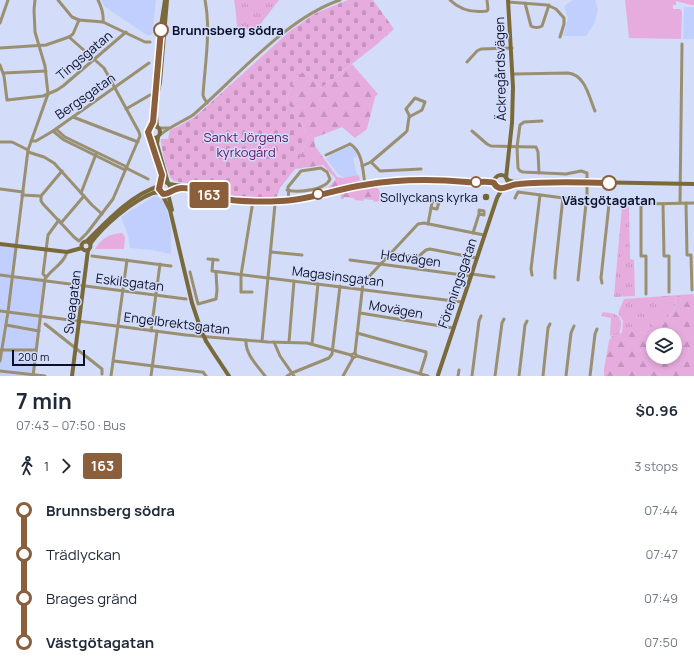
<!DOCTYPE html>
<meta charset="utf-8">
<style>
body{margin:0;font-family:Manrope,sans-serif;background:#f6f6f7;color:#1f2937;height:100vh;display:flex;flex-direction:column;font-size:15px;white-space:nowrap}
*{box-sizing:border-box;margin:0}
p{font-size:13px;color:#747a83}
.icon{flex:none;width:22px;height:22px;fill:none;stroke:currentColor;stroke-width:2;stroke-linecap:round;stroke-linejoin:round}
.map{position:relative;height:376px;overflow:hidden}
.sheet{display:flex;flex-direction:column;background:#fff;flex:1}
.sheet>*{flex:none}
.badge{padding:0 8px;border-radius:3px;font-size:14px;line-height:26px}
.buttons{position:absolute;left:646px;top:328px;display:grid;gap:8px}
.buttons a{display:grid;place-items:center;width:36px;height:36px;border-radius:50%;background:#fff;box-shadow:0 2px 6px #0003;font-size:20px}
.scale{position:absolute;left:12px;bottom:10px;width:73px;box-sizing:border-box;padding-left:4px;border:2px solid #0b1029;border-top:0;font-size:11px;line-height:14px;white-space:nowrap;color:#0b1029;-webkit-text-stroke:3px #d3dcf9;paint-order:stroke}
.map>.badge{position:absolute;translate:-50% -50%;box-shadow:0 0 0 2px #fff}
.legs{display:flex;align-items:center;gap:6px;height:44px;padding:0 16px;font-size:13px}
.legs p{margin-inline-start:auto}
.overview{display:flex;align-items:center;justify-content:space-between;height:68px;padding:0 16px}
h1{font-size:22px;font-weight:700;line-height:30px}
ul{padding:0 16px;list-style:none}
li{display:flex;align-items:center;gap:14px;height:44px;font-size:15px}
li i{display:grid;place-items:center;width:6px;height:100%;margin:0 5px;background:currentColor}
li i::after{content:'';width:10px;height:10px;margin:-5px;border:3px solid;border-radius:50%;background:#fff}
li p{margin-inline-start:auto}
li:first-child i{background:linear-gradient(#0000 50%,currentColor 0)}
li:last-child i{background:linear-gradient(currentColor 50%,#0000 0)}
.map>svg:first-child{display:block}
</style>
<div class="map">
<svg width="694" height="376" viewBox="0 0 694 376">
<defs>
<pattern id="grass-tufts" width="24" height="20" patternUnits="userSpaceOnUse"><rect width="24" height="20" fill="#e7acde"/><path d="M3 7l-1-3M5 7V3M7 7l1-3M15 17l-1-3M17 17v-4M19 17l1-3" fill="none" stroke="#c593be"/></pattern>
<pattern id="forest-firs" width="22" height="20" patternUnits="userSpaceOnUse"><rect width="22" height="20" fill="#e7acde"/><path d="M5 1l3.5 6h-7zM16 11l3.5 6h-7z" fill="#c593be"/></pattern>
<pattern id="cemetery-stones" width="16" height="16" patternUnits="userSpaceOnUse"><rect width="16" height="16" fill="#e7acde"/><path d="M2 7V4a2 2 0 0 1 4 0v3zM10 15v-3a2 2 0 0 1 4 0v3z" fill="#c593be"/></pattern>
</defs>
<rect width="100%" height="100%" fill="#d3dcf9"/>
<!-- built -->
<g fill="#c1cffe">
<polygon points="101,0 156,0 152,35 147,35 105,7"/>
<polygon points="573,0 595,0 598,9 595,22 586,36 563,36 568,19 564,6"/>
<polygon points="684,7 694,7 694,39 683,39"/>
<polygon points="349,146 355,150 358,155 353,159 357,175 345,178 338,174 326,159 334,152"/>
<polygon points="155,196 165,202 171,228 171,254 152,250 130,248 128,235 121,217"/>
<polygon points="0,243 18,245 14,276 48,278 46,283 35,376 0,376"/>
</g>
<!-- grass -->
<g fill="url(#grass-tufts)">
<polygon points="234,0 279,0 259,26 253,30 237,29 236,13"/>
<polygon points="622,206 629,207 630,259 634,260 635,296 614,297"/>
<polygon points="679,295 676,298 674,310 658,331 648,334 638,332 622,333 623,321 618,313 624,299"/>
<path d="M603,312C618,314 625,316 619,334L610,336L611,318L601,316Z"/>
</g>
<!-- forest -->
<g fill="url(#forest-firs)" fill-rule="evenodd">
<path d="M352,64L378,94L375,97L367,129L355,138L342,127L314,138L315,146L337,177L343,178L358,175L360,178L359,182L356,184H350L330,190L328,188L336,179L323,165L295,169L308,138C303,124 293,114 287,101C291,84 292,81 305,70L321,88Z"/>
<polygon points="373,187 377,187 380,192 379,201 374,202 373,200 364,199 363,201 355,200 354,198 344,197 344,199 341,199 340,192"/>
<path d="M694,294V376H604V369L609,341L612,336L624,332H638L648,334L658,331L674,310L676,298L679,295ZM653,335H675V357H653Z"/>
</g>
<!-- cemetery -->
<path fill="url(#cemetery-stones)" d="M348,0H373L394,29L376,45L321,88L305,70C292,81 291,84 287,101C293,114 303,124 308,138L295,169L280,188L276,199C254,199 232,199 211,193C204,191 198,187 191,184C186,182 177,183 173,180C167,176 161,146 161,139H168L170,130L179,126L195,117L290,31L316,13Z"/>
<!-- garden -->
<g fill="#e7acde">
<polygon points="625,0 694,0 694,5 691,5 676,1 676,5 673,5 673,9 680,9 682,12 681,39 629,38"/>
<path d="M122,233L125,237L124,249H95C102,238 109,234 122,233Z"/>
<polygon points="660,308 668,314 657,329 649,323"/>
</g>
<g fill="none" stroke-linecap="round" stroke-linejoin="round">
<!-- street -->
<g stroke="#9a9071" stroke-width="3">
<polyline points="58,0 72,17 79,20"/>
<path d="M98,0C101,6 104,14 103,22"/>
<path d="M205,0C211,31 205,64 203,95L204,98L207,103"/>
<path d="M450,0C460,10 473,13 487,11L488,9L487,0"/>
<polyline points="508,2 547,5 556,9 564,18 564,24 560,37"/>
<path d="M525,3L531,26C534,28 539,28 542,26L549,5"/>
<polyline points="0,23 8,0"/>
<polyline points="0,48 46,45 69,37 73,34 79,20 103,22 145,42 150,42"/>
<polyline points="467,62 477,51 481,49 512,48"/>
<polyline points="0,65 4,76 7,100 43,96 57,90 63,86 126,32"/>
<polyline points="4,73 46,71"/>
<path d="M513,74L568,73C586,75 589,98 595,111"/>
<polyline points="126,109 150,95"/>
<polyline points="73,117 138,142"/>
<polyline points="542,121 524,122 520,125 517,147 518,168 520,171 523,172 566,174 581,171 587,173 587,194 578,280"/>
<polyline points="158,128 169,128"/>
<polyline points="56,129 65,137 127,167"/>
<polyline points="53,131 64,140 125,170"/>
<polyline points="472,131 487,144 491,146 536,147 538,152 539,173"/>
<path d="M160,135C169,127 182,122 193,115C236,78 286,18 340,0"/>
<polyline points="31,141 36,141 53,131 149,63"/>
<polyline points="0,142 12,142 28,150"/>
<path d="M350,144C363,151 363,172 365,185"/>
<polyline points="28,152 44,157 54,163 92,205 102,214"/>
<polyline points="326,155 350,144"/>
<polyline points="371,162 380,171 421,169"/>
<polyline points="362,166 371,162 405,133 407,131 409,117 422,110 425,102 415,98 406,109 410,117"/>
<polyline points="126,168 148,179"/>
<polyline points="0,189 23,192"/>
<path d="M287,190C298,193 326,190 330,179L327,172L321,168L301,171L288,187L289,201"/>
<polyline points="81,193 96,154"/>
<polyline points="22,195 41,196 62,171"/>
<polyline points="41,196 41,201 43,204 74,237 79,241 87,233 113,199 140,136 139,132 104,68 69,37"/>
<polyline points="515,198 518,192 609,204 601,278 602,283"/>
<polyline points="680,203 682,44"/>
<polyline points="686,203 687,255 691,255 692,290"/>
<polyline points="663,204 664,256 669,256 669,292"/>
<polyline points="431,208 437,209 439,202"/>
<polyline points="61,223 84,196"/>
<polyline points="428,224 432,203 433,201 439,203"/>
<polyline points="473,233 479,214 479,210 484,211 484,215 479,214"/>
<polyline points="271,252 302,255"/>
<polyline points="390,254 418,257 426,250 430,249 476,258"/>
<polyline points="92,256 171,266"/>
<polyline points="208,259 218,260"/>
<polyline points="213,259 212,271 462,302"/>
<polyline points="350,260 470,276"/>
<polyline points="190,272 198,304 216,299 217,290 216,272"/>
<polyline points="471,274 494,277"/>
<polyline points="0,275 186,299"/>
<polyline points="532,275 531,269 540,195"/>
<polyline points="46,277 43,274 48,235 59,220"/>
<polyline points="555,278 555,272 563,197"/>
<polyline points="252,292 241,292 241,275 253,201"/>
<polyline points="646,294 646,256 641,256 641,206 643,204 694,203"/>
<polyline points="0,311 186,335 268,342 307,343 351,355"/>
<polyline points="360,313 453,328"/>
<polyline points="45,324 102,369 102,374"/>
<polyline points="6,325 39,331"/>
<polyline points="151,331 160,264"/>
<polyline points="357,333 426,352 426,355 420,374"/>
<path d="M246,340C245,354 257,365 265,376"/>
<polyline points="262,341 275,204"/>
<polyline points="274,342 280,356 294,376"/>
<polyline points="289,342 294,281"/>
<polyline points="312,344 318,284"/>
<polyline points="0,350 36,350"/>
<polyline points="355,353 363,283 418,224 424,223 484,235"/>
<polyline points="357,356 355,353 351,355 353,358 357,356 428,376"/>
<polyline points="0,361 8,312 28,150 48,94 45,66 35,32 34,10 35,0"/>
<polyline points="114,361 201,372 203,372 206,376"/>
<polyline points="0,371 45,376"/>
<path d="M33,376L45,279C51,269 64,264 67,252"/>
<polyline points="111,376 127,260"/>
<polyline points="151,376 157,331"/>
<polyline points="287,376 292,373 329,358 332,354 340,286"/>
<polyline points="343,376 353,358"/>
<polyline points="458,376 459,370"/>
<polyline points="472,376 479,321 481,316"/>
<polyline points="495,376 502,323 504,319"/>
<polyline points="519,376 525,325 527,321"/>
<polyline points="543,376 548,328 550,324"/>
<polyline points="566,376 571,333 574,326"/>
<polyline points="590,376 595,334 597,329"/>
</g>
<!-- secondary -->
<g stroke="#7a6a3b" stroke-width="4">
<polyline points="156,101 160,82 167,0"/>
<polyline points="156,116 157,127"/>
<circle cx="154" cy="132" r="6"/>
<polyline points="151,127 153,122 161,26 165,0"/>
<polyline points="149,135 161,173 160,185"/>
<polyline points="158,137 157,144 168,183"/>
<circle cx="501" cy="182" r="7"/>
<polyline points="506,178 512,123 513,87 508,0"/>
<polyline points="507,180 514,182 530,181 694,184"/>
<polyline points="169,184 188,187 205,194 224,199 262,202 293,200 365,185 393,181 425,181 478,182 489,182 494,183"/>
<polyline points="506,186 517,184"/>
<polyline points="169,192 169,198 172,210"/>
<polyline points="162,194 170,210 192,303 201,330"/>
<path d="M87,241C107,221 131,195 159,186"/>
<circle cx="86" cy="246" r="4.5"/>
<polyline points="0,244 67,252 82,248"/>
<path d="M90,244C104,225 131,202 153,193C159,191 163,195 168,193L171,189L169,184L166,182L161,184L159,188L161,192"/>
<polyline points="206,341 213,352 229,376"/>
<polyline points="438,375 497,198 502,189"/>
<polyline points="72,376 88,250"/>
</g>
<!-- secondary-bridge -->
<polyline stroke="#7a6a3b" stroke-width="4" points="201,330 206,341"/>
</g>
<g fill="none" stroke-linecap="round" stroke-linejoin="round">
<!-- line-1 casing -->
<g stroke="#fff" stroke-width="9">
<path id="line-1" d="M161,30L153,122L148,132L162,175L159,189L163,194C170,194 175,187 183,188C195,188 206,195 218,198C238,202 260,202 281,201C309,200 337,189 364,185C398,179 433,179 467,182C476,183 487,180 494,183C499,194 510,184 519,184C548,181 579,182 609,183"/>
</g>
<!-- line-1 -->
<use href="#line-1" stroke="#8b5e3c" stroke-width="6"/>
</g>
<!-- markers -->
<g fill="#fff" stroke="#8b5e3c" stroke-width="2">
<circle cx="161" cy="30" r="7"/>
<circle cx="476" cy="182" r="5"/>
<circle cx="609" cy="183" r="7"/>
<circle cx="318" cy="194" r="5"/>
</g>
<circle fill="#746432" stroke="#d3dcf9" stroke-width="1.5" cx="486" cy="197" r="4"/>
<g text-anchor="middle" dominant-baseline="central" stroke-width="3" stroke-linejoin="round" paint-order="stroke">
<!-- stop labels -->
<g font-size="13" font-weight="bold" fill="#0b1029" stroke="#d3dcf9" text-anchor="start">
<text x="172" y="30">Brunnsberg södra</text>
<text x="609" y="200" text-anchor="middle">Västgötagatan</text>
</g>
<!-- street labels -->
<g font-size="13" fill="#0b1029" stroke="#d3dcf9">
<text transform="translate(84 55) rotate(-40)">Tingsgatan</text>
<text transform="translate(500 69) rotate(-91)">Äckregårdsvägen</text>
<text transform="translate(85 96) rotate(-35)">Bergsgatan</text>
<text transform="translate(411 258) rotate(8)">Hedvägen</text>
<text transform="translate(338 276) rotate(7)">Magasinsgatan</text>
<text transform="translate(130 282) rotate(7)">Eskilsgatan</text>
<text transform="translate(457 283) rotate(-71)">Föreningsgatan</text>
<text transform="translate(72 302) rotate(-83)">Sveagatan</text>
<text transform="translate(396 309) rotate(10)">Movägen</text>
<text transform="translate(177 323) rotate(7)">Engelbrektsgatan</text>
</g>
<!-- park labels -->
<g font-size="13" fill="#6a0e63" stroke="#d3dcf9">
<text x="246" y="137">Sankt Jörgens<tspan x="246" dy="15">kyrkogård</tspan></text>
</g>
<!-- poi labels -->
<g font-size="13" fill="#0b1029" stroke="#d3dcf9" text-anchor="end">
<text x="478" y="197">Sollyckans kyrka</text>
</g>
</g>
</svg>
<div class="buttons">
<a><svg class="icon" aria-label="layers" viewBox="0 0 24 24"><path d="M12 4l9 5-9 5-9-5zM3 14l9 5 9-5"/></svg></a>
</div>
<div class="scale">200 m</div>
<b class="badge" style="left:209px;top:195px;background:#8b5e3c;color:#fff">163</b>
</div>
<section class="sheet">
<div class="overview"><div><h1>7 min</h1><p>07:43 – 07:50 · Bus</p></div><b>$0.96</b></div>
<div class="legs"><svg class="icon" aria-label="walk" viewBox="0 0 24 24"><circle cx="13" cy="4" r="2"/><path d="M13 8l-2 6 4 7M11 14l-3 7M7 12l3-4h3l4 4"/></svg>1<svg class="icon" aria-label="forward" viewBox="0 0 24 24"><path d="M9 5l7 7-7 7"/></svg><b class="badge" style="background:#8b5e3c;color:#fff">163</b><p>3 stops</p></div>
<ul>
<li><i style="color:#8b5e3c"></i><b>Brunnsberg södra</b><p>07:44</p></li>
<li><i style="color:#8b5e3c"></i><span>Trädlyckan</span><p>07:47</p></li>
<li><i style="color:#8b5e3c"></i><span>Brages gränd</span><p>07:49</p></li>
<li><i style="color:#8b5e3c"></i><b>Västgötagatan</b><p>07:50</p></li>
</ul>
</section>
